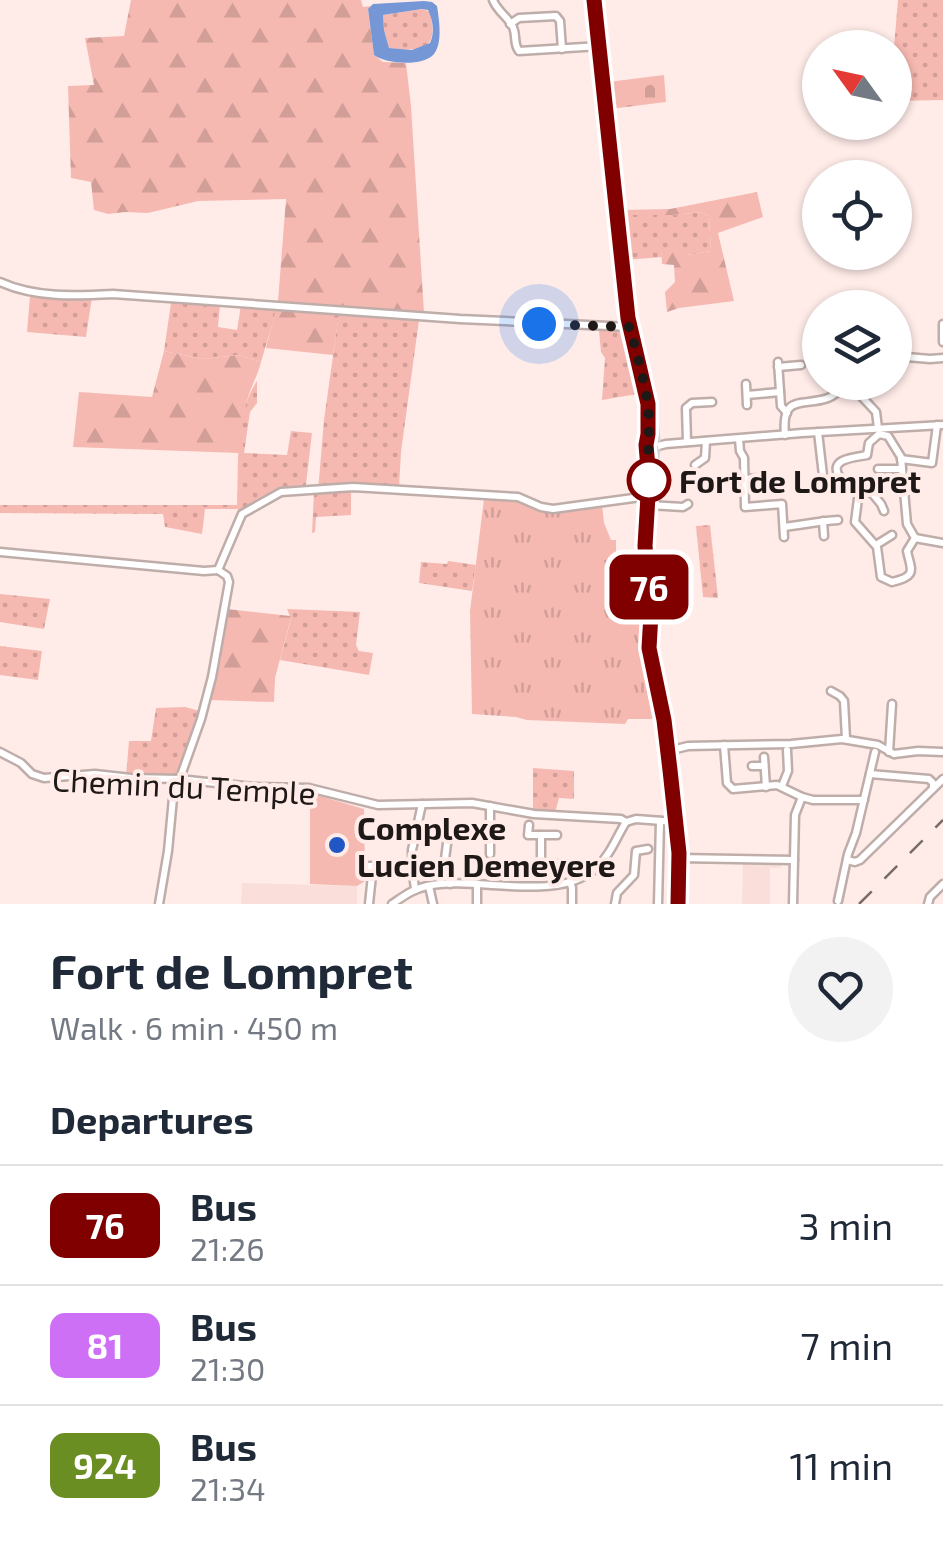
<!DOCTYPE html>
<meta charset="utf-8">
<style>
body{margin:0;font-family:"Exo 2",sans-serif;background:#f2f2f3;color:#1f2937;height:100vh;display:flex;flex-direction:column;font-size:38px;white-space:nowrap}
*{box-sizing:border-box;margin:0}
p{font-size:32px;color:#747a83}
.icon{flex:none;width:55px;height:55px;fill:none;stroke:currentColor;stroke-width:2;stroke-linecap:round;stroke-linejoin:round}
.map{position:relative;height:904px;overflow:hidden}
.side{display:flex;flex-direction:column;background:#fff;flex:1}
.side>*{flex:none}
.badge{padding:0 20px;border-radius:15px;font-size:35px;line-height:65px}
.needle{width:65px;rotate:303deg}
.fabs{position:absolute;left:802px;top:30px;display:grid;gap:20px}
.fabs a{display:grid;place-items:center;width:110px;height:110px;border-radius:50%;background:#fff;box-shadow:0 2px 8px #0004;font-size:50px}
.you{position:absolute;width:50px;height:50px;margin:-25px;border:8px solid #fff;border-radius:50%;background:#1a73e8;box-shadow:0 0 0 15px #1a73e833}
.map>.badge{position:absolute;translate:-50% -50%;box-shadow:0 0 0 5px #fff}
h2{padding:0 50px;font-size:38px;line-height:90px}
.round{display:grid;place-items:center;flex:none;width:105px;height:105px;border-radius:52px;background:#f2f2f3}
.summary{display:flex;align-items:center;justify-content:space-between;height:170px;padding:0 50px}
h1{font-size:48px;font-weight:700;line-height:75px}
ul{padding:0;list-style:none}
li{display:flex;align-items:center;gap:30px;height:120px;padding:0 50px;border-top:2px solid #e0e1e3}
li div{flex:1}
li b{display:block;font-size:38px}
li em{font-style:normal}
li .badge{min-width:110px;font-weight:700;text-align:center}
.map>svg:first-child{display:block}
</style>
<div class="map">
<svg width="943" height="904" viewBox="0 0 943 904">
<defs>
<pattern id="grass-dots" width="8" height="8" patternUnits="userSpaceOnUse" patternTransform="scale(2.5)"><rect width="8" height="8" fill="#f6b9b1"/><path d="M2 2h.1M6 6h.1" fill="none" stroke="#d29e98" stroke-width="1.8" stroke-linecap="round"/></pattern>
<pattern id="forest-firs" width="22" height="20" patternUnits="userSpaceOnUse" patternTransform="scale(2.5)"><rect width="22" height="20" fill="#f6b9b1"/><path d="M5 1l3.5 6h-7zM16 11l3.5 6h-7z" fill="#d29e98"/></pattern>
<pattern id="cemetery-stones" width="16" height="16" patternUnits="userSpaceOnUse" patternTransform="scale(2.5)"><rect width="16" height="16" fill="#f6b9b1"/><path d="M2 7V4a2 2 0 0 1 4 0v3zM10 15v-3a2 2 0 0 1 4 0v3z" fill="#d29e98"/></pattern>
<pattern id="park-tufts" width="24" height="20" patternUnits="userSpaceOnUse" patternTransform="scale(2.5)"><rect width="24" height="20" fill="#f6b9b1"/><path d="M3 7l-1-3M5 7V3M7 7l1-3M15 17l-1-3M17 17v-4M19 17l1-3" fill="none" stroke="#d29e98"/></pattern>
</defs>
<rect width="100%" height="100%" fill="#ffece9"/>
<!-- built -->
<g fill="#fadeda">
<polygon points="743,862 781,863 781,868 770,868 770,904 742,904"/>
<polygon points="242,883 357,886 357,904 241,904"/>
</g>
<!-- grass -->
<g fill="url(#grass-dots)">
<polygon points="898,0 943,0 943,100 895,101 894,47"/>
<path d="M423,9L430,12C439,50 423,52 389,48L384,30L383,15Z"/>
<polygon points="701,212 709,216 711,251 687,255 661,249 662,257 625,260 621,215 672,215"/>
<polygon points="30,296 92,297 86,337 27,332"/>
<polygon points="171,303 220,304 218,327 237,330 241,305 277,308 261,362 239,355 202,359 164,351"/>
<polygon points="339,313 419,320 401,452 399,488 393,489 392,494 351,485 351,515 316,517 315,532 312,533 314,492 318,491 324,420"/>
<polygon points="635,330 643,393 602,400 605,358 601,352 599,331"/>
<path d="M257,381V403L250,412L244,453L287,455L291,431L312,433L305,493L278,497L246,515L222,570L219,567L231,539L238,509H205L202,534L165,527L163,514L0,513V505H237C239,466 234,414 257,381Z"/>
<polygon points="710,525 718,598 703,597 696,526"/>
<polygon points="448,561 476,565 472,591 419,583 421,562 447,564"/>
<polygon points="0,594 50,599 44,629 0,622"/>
<polygon points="287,609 360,612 356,645 359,651 373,653 369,675 280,660 291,619"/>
<polygon points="0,646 42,651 38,680 0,675"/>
<polygon points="185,707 200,711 179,771 175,776 126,776 129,741 151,741 156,708"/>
<polygon points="533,768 574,771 574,799 559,798 555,813 533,811"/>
</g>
<!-- forest -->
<g fill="url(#forest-firs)">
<polygon points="131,0 361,0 363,7 371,6 368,10 374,55 383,62 406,63 411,106 424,313 340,308 333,355 266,348 278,301 286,199 198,201 148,213 125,212 108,214 94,210 91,182 71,178 68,86 94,85 85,38 124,36"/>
<polygon points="757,192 763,217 718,233 734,301 679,308 667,312 665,292 675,282 674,265 662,264 661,248 677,247 687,255 711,251 709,216 701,212 672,215 621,215 621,210 670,209"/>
<path d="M164,351L202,359L239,355L261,362C258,374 253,383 249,394C242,413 241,434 239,453L73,447L79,392L152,397Z"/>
<polygon points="227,609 290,616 291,618 275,678 274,702 209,700 219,659"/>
</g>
<!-- cemetery -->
<polygon fill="url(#cemetery-stones)" points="664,75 666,102 610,109 608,82"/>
<!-- park -->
<polygon fill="url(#park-tufts)" points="484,499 524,500 540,510 551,512 602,504 604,523 611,540 616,540 616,563 613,564 613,580 623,585 646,584 659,719 628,719 625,724 527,720 516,717 472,714 470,611"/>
<!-- pitch -->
<polygon fill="#f6b9b1" points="310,793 364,809 365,881 357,886 310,884"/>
<!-- water -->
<path fill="#7597d6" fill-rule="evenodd" d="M424,1L432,2L437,6C439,19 443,43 434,54C423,67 386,64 374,55L368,9L373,4ZM422,9L428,10C433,20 435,33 430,43L412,50L389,48L384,30L383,15Z"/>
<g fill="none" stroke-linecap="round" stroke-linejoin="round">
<!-- minor casing -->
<g stroke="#bfadaa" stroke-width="11">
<g id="minor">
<path d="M493,0C497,11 508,17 513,27C517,37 513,43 519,51L600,46"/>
<polyline points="510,24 519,18 556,16 560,21 562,49"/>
<path d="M0,282C35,298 76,296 113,294L460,319L630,327"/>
<polyline points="943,324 943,342"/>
<polyline points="895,356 930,359 943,358"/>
<polyline points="778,362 781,406 787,413"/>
<polyline points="778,367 801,365"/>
<polyline points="746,384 747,405"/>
<polyline points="747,395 780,392"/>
<polyline points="818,432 824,484"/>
<path d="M879,434L888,436L901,457L907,524L915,538L907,551C911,570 918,576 892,582L881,577L877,547L855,522L859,491C854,484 844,483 839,476C828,458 858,457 867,455L869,443Z"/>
<path d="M785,435C781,393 803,407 828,398C836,395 842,388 848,382L876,412L878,428"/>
<polyline points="739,439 740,451 744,458 745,507 782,504 784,537"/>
<polyline points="687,442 686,408 692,403 712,402"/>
<polyline points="654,447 666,444 802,433 943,425"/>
<polyline points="901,459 932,463 937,425"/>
<polyline points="695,465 705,458 706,441"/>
<polyline points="878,469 901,469"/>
<polyline points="743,479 762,478"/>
<polyline points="860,493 871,492 881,504 884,511"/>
<polyline points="648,505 683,507 688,504"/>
<polyline points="823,521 824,536"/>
<path d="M784,527C802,525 819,521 838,520"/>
<polyline points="915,538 943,543"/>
<polyline points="876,545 892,535"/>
<polyline points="0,552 204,571 218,570"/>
<polyline points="218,570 242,514 281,492 353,487 518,497 541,507 553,509 648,496"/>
<polyline points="831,691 840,696 844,701 846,739"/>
<polyline points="724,745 727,783 733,789 777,785 802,797 813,800 864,800"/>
<polyline points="668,751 688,746 791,744 842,739 878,745 894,754"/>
<polyline points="0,752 21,763 32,774 44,778 95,774 131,778 179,779 253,787 309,788 378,805 472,803 534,814 621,819 626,822 636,819 676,822"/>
<polyline points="889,752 892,704"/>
<polyline points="894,754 918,751 943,752"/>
<polyline points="764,757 766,787"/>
<polyline points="752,766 764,766"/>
<polyline points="870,774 929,779 933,783 933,788"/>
<polyline points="782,786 788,771 787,750"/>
<polyline points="529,825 528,835 557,835"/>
<polyline points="447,828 448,836 445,859 450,884"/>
<polyline points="541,835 541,860 543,864 597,864"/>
<polyline points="490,854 490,806"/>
<polyline points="679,858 794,860"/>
<polyline points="847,860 855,862 860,860 943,779"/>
<polyline points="368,866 391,866"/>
<polyline points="570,881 572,888 572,904"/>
<polyline points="429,886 433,904"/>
<polyline points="415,889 412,867 412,850 422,804"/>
<polyline points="838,901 848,854 856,833 875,752"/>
<polyline points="159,904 168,851 173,798 201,719 212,677 229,582 227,576 218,570"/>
<polyline points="369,904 373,866"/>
<path d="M392,904C404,896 413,889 427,886C476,875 556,904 596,868C611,854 616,838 626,822"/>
<polyline points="477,904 477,884"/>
<polyline points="615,904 617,893 634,875 636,851 648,849"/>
<polyline points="658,904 660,821"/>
<polyline points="793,904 795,815 802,797"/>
<polyline points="928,904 930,897 943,884"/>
</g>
</g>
<!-- major casing -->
<g stroke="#d2d1d1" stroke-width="15">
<g id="major">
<polyline points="594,0 629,321 650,412 653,441"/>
<polyline points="653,448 649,479 645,538 651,614 649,647 664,720 673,797 679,853 678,904"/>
</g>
</g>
<!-- minor -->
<use href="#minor" stroke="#fff" stroke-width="6"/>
<!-- major -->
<use href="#major" stroke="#a4bce9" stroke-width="10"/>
<!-- rail -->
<polyline stroke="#776c6a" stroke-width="2.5" stroke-dasharray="18 18" stroke-linecap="butt" points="859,904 943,820"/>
</g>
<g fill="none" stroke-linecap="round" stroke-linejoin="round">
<!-- line casing -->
<g stroke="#fff" stroke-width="22">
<polyline id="line" points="594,0 628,318 648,404 648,434 646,445 649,479 645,546 651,614 649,648 664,720 670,770 679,853 678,904"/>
</g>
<!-- line -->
<use href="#line" stroke="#800000" stroke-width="15"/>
<!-- walk -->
<path stroke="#1e1817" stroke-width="10" stroke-dasharray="0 18" d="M539,324L630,327C636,353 645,380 648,407C651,432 646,455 649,480"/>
</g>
<!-- markers -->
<circle fill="#fff" stroke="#800000" stroke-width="5" cx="649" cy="480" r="20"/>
<circle fill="#2157c4" stroke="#ffece9" stroke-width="4" cx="337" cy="845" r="10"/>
<g text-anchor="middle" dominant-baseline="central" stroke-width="8" stroke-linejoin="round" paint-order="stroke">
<!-- stop labels -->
<g font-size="32" font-weight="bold" fill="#1e1817" stroke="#ffece9" text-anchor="start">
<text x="679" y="480">Fort de Lompret</text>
</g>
<!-- street labels -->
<g font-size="32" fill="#1e1817" stroke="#ffece9">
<text transform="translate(184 785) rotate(3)">Chemin du Temple</text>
</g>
<!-- poi labels -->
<g font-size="32" font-weight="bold" fill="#1e1817" stroke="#ffece9" text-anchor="start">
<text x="357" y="827">Complexe<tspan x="357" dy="37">Lucien Demeyere</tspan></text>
</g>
</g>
</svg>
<div class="fabs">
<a><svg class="needle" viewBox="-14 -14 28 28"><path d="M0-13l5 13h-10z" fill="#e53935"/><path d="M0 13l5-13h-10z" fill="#747a83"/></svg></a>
<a><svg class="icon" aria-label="locate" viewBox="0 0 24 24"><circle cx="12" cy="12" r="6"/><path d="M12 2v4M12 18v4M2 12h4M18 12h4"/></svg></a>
<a><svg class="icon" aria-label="layers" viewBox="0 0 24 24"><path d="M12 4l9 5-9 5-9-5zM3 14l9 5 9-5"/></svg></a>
</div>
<div class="you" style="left:539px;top:324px"></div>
<b class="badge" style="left:649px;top:587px;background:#800000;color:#fff">76</b>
</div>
<section class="side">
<div class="summary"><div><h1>Fort de Lompret</h1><p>Walk · 6 min · 450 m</p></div><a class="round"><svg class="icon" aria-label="heart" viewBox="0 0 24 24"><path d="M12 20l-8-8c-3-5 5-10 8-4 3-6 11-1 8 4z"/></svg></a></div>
<h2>Departures</h2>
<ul>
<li><span class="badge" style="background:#800000;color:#fff">76</span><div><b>Bus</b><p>21:26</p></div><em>3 min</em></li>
<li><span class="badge" style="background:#ce70f6;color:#fff">81</span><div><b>Bus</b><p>21:30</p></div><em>7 min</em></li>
<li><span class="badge" style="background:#6b8e23;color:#fff">924</span><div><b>Bus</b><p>21:34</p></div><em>11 min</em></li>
</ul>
</section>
